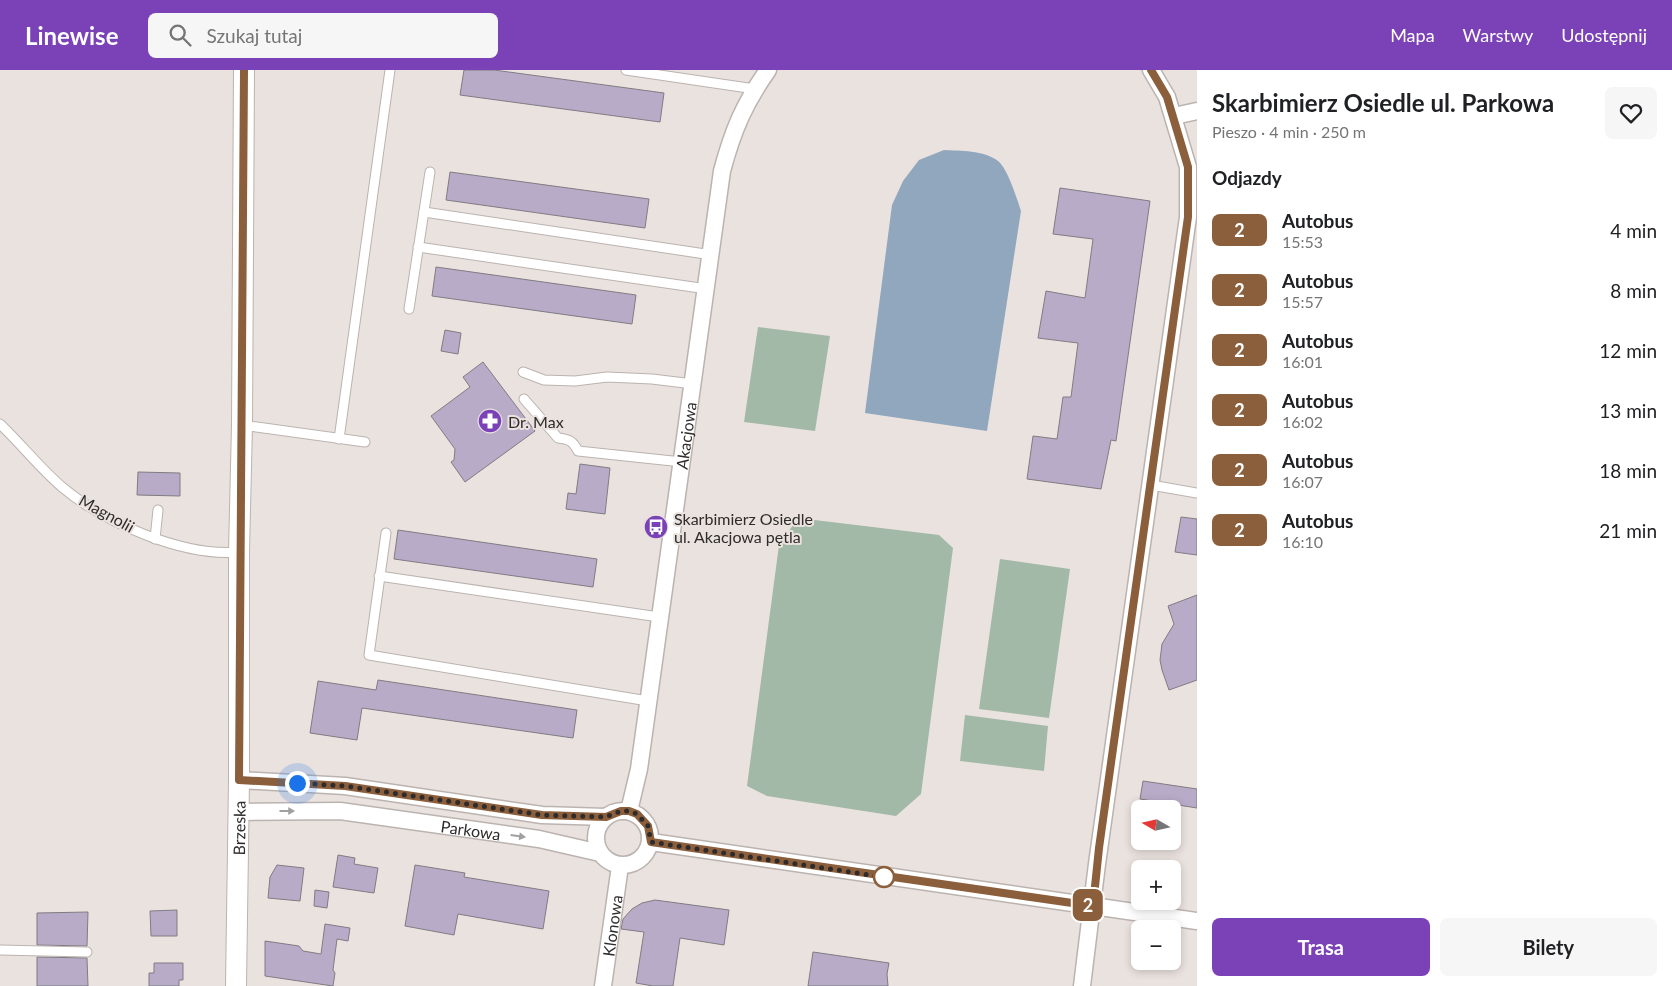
<!DOCTYPE html>
<html lang="pl">
<meta charset="utf-8">
<style>
body{margin:0;font-family:Lato,sans-serif;background:#f6f6f6;color:#202124;height:100vh;display:flex;flex-direction:column;font-size:19px;white-space:nowrap}
*{box-sizing:border-box;margin:0}
p{font-size:16px;color:#757577}
.icon{flex:none;width:28px;height:28px;fill:none;stroke:currentColor;stroke-width:2;stroke-linecap:round;stroke-linejoin:round}
.map{position:relative;flex:1;overflow:hidden}
.details{display:flex;flex-direction:column;background:#fff;width:475px}
.details>*{flex:none}
.badge{padding:0 10px;border-radius:8px;font-size:18px;line-height:32px}
.needle{width:32px;rotate:279deg}
.controls{position:absolute;left:1131px;top:730px;display:grid;gap:10px}
.controls a{display:grid;place-items:center;width:50px;height:50px;border-radius:8px;background:#fff;box-shadow:0 2px 8px #0003;font-size:25px}
.you{position:absolute;width:25px;height:25px;margin:-12px;border:4px solid #fff;border-radius:50%;background:#1a73e8;box-shadow:0 0 0 8px #1a73e833}
.map>.badge{position:absolute;translate:-50% -50%;box-shadow:0 0 0 2px #fff}
h2{padding:0 15px;font-size:19px;line-height:45px}
.round{display:grid;place-items:center;flex:none;width:52px;height:52px;border-radius:8px;background:#f6f6f6}
.headline{display:flex;align-items:center;justify-content:space-between;height:85px;padding:0 15px}
h1{font-size:24px;font-weight:700;line-height:38px}
.button{display:flex;gap:10px;margin-top:auto;padding:10px 15px}
.button a{flex:1;height:58px;border-radius:8px;background:#7b42b8;color:#fff;font-size:20px;font-weight:700;line-height:58px;text-align:center}
.button a+a{background:#f6f6f6;color:#202124}
ul{padding:0;list-style:none}
li{display:flex;align-items:center;gap:15px;height:60px;padding:0 15px}
li div{flex:1}
li b{display:block;font-size:19px}
li em{font-style:normal}
li .badge{min-width:55px;font-weight:700;text-align:center}
header{display:flex;align-items:center;gap:30px;box-sizing:border-box;height:70px;padding:0 25px;background:#7b42b8;color:#fff}
header strong{font-size:24px}
nav{display:flex;gap:28px;margin-inline-start:auto;font-size:18px}
.search{width:350px;height:45px;background:#f6f6f6;display:flex;align-items:center;gap:12px;box-sizing:border-box;padding:0 18px;border-radius:8px;color:#757577;font-size:19px}
main{display:flex;flex:1;min-height:0}
.map>svg:first-child{display:block}
</style>
<header>
<strong>Linewise</strong>
<div class="search"><svg class="icon" aria-label="search" viewBox="0 0 24 24"><circle cx="10" cy="10" r="6"/><path d="M15 15l6 6"/></svg>Szukaj tutaj</div>
<nav><a>Mapa</a><a>Warstwy</a><a>Udostępnij</a></nav>
</header>
<main>
<div class="map">
<svg width="1197" height="916" viewBox="0 0 1197 916">
<rect width="100%" height="100%" fill="#eae2de"/>
<!-- green -->
<g fill="#a3b9a7">
<polygon points="758,257 830,266 815,361 744,352"/>
<polygon points="798,448 939,465 953,478 921,724 896,746 767,726 747,716 779,475"/>
<polygon points="1000,489 1070,499 1049,648 979,639"/>
<polygon points="965,645 1048,656 1044,701 960,691"/>
</g>
<!-- water -->
<path fill="#90a7be" d="M944,80C960,81 984,80 998,91C1008,99 1017,129 1021,141L987,361L865,343L892,135L903,111L919,90Z"/>
<!-- building -->
<g fill="#b8abc8" stroke="#7f7c82">
<polygon points="464,0 494,0 664,23 660,52 460,25"/>
<polygon points="450,102 649,129 645,158 446,130"/>
<polygon points="1060,118 1150,131 1116,371 1111,370 1101,419 1027,409 1033,366 1057,369 1063,327 1071,327 1078,273 1038,268 1046,221 1085,228 1093,169 1053,164"/>
<polygon points="436,197 636,225 632,254 432,226"/>
<polygon points="445,260 461,263 458,284 441,281"/>
<polygon points="483,292 535,361 465,412 451,392 454,390 455,379 431,346 470,317 463,307"/>
<polygon points="580,394 610,398 605,444 566,439 568,423 576,424"/>
<polygon points="138,402 180,403 180,426 137,425"/>
<polygon points="1181,447 1197,449 1197,485 1175,482"/>
<polygon points="398,460 597,489 593,517 394,489"/>
<polygon points="1197,525 1197,610 1169,620 1162,600 1160,590 1162,574 1174,554 1168,536"/>
<polygon points="378,610 577,640 573,668 362,638 357,670 310,663 318,611 376,620"/>
<polygon points="1143,711 1197,719 1197,738 1140,729"/>
<polygon points="338,785 355,788 354,794 378,798 374,823 333,817"/>
<polygon points="277,795 304,798 300,831 268,828 270,807"/>
<polygon points="415,795 465,803 464,807 549,821 543,859 458,844 454,865 405,856"/>
<polygon points="315,820 329,822 327,838 314,836"/>
<polygon points="655,830 729,840 724,875 680,868 673,916 653,916 636,913 644,862 621,859 623,849 632,839 642,833"/>
<polygon points="177,840 177,866 151,866 150,841"/>
<polygon points="88,842 87,876 37,875 37,843"/>
<polygon points="325,854 350,858 348,871 337,869 333,900 335,903 333,916 265,906 265,871 299,876 303,881 321,884"/>
<polygon points="813,882 889,893 887,904 888,916 808,916"/>
<polygon points="37,887 87,888 88,916 37,916"/>
<polygon points="154,893 183,893 183,910 179,910 179,916 149,916 149,903 154,903"/>
</g>
<g fill="none" stroke-linecap="round" stroke-linejoin="round">
<!-- service casing -->
<g stroke="#bbb3af" stroke-width="11">
<g id="service">
<polyline points="626,0 755,19"/>
<polyline points="424,142 712,185"/>
<polyline points="418,177 707,219"/>
<polyline points="409,239 430,102"/>
<polyline points="523,302 544,310 575,311 607,307 652,309 693,314"/>
<path d="M524,329L558,368C569,369 573,371 578,381L682,392"/>
<path d="M0,354C21,374 40,398 62,417C105,453 183,487 239,482"/>
<polyline points="242,355 365,372"/>
<polyline points="339,369 390,0"/>
<polyline points="1151,415 1197,423"/>
<polyline points="386,463 369,585 648,631"/>
<polyline points="155,469 158,440"/>
<polyline points="379,506 659,547"/>
<polyline points="0,880 87,882"/>
</g>
</g>
<!-- minor casing -->
<g stroke="#bbb3af" stroke-width="19">
<g id="minor">
<polyline points="1174,46 1197,41"/>
<polyline points="239,710 345,716 542,745 606,747"/>
<circle cx="623" cy="768" r="27"/>
<path id="s1" d="M629,741L639,699L722,101C733,60 744,34 768,0"/>
<path id="s2" d="M238,742L340,741L539,769L600,783"/>
<polyline points="651,772 1197,851"/>
<path id="s3" d="M603,916L620,796"/>
<polyline points="1082,916 1097,794 1188,147 1188,97 1167,27 1151,0"/>
</g>
</g>
<!-- tertiary casing -->
<g stroke="#bbb3af" stroke-width="22">
<g id="tertiary">
<path id="s4" d="M236,916L239,710V482L242,355L244,0"/>
</g>
</g>
<!-- service -->
<use href="#service" stroke="#fff" stroke-width="9"/>
<!-- minor -->
<use href="#minor" stroke="#fff" stroke-width="16"/>
<!-- tertiary -->
<use href="#tertiary" stroke="#fff" stroke-width="20"/>
</g>
<!-- one-way arrows -->
<defs><path id="oneway-solid" d="M-6-.8H1V-3.2L6.5 0L1 3.2V.8H-6Z" transform="scale(1.25)"/></defs>
<g fill="#a1a09f">
<use href="#oneway-solid" transform="translate(287 741)"/>
<use href="#oneway-solid" transform="translate(518 766) rotate(8)"/>
</g>
<g fill="none" stroke-linecap="round" stroke-linejoin="round">
<!-- line casing -->
<g stroke="#fff" stroke-width="11">
<polyline id="line" points="244,0 239,710 345,716 542,745 606,747 621,741 629,741 637,744 648,756 651,772 1093,836 1099,778 1188,147 1188,97 1167,27 1151,0"/>
</g>
<!-- line -->
<use href="#line" stroke="#8b5e3c" stroke-width="8"/>
<!-- walk -->
<polyline stroke="#2e2b2a" stroke-width="5" stroke-dasharray="0 9" points="297,713 345,716 542,745 606,747 621,741 629,741 637,744 648,756 651,772 890,808 884,807"/>
</g>
<!-- icons -->
<defs>
<g id="pharmacy-disc" transform="scale(1.25)"><circle r="9.5" fill="#7b42b8" stroke="#eae2de"/><path d="M-2-6h4v4h4v4h-4v4h-4v-4h-4v-4h4Z" fill="#fff"/></g>
<g id="bus-disc" transform="scale(1.25)"><circle r="9.5" fill="#7b42b8" stroke="#eae2de"/><path d="M-5-6H5V4H4V6H2V4H-2V6H-4V4H-5ZM-3.5-4V0h7V-4ZM-3.5 1.2v1.5H-2V1.2ZM2 1.2v1.5H3.5V1.2Z" fill="#fff"/></g>
</defs>
<g fill-rule="evenodd">
<use href="#pharmacy-disc" x="490" y="351"/>
<use href="#bus-disc" x="656" y="457"/>
</g>
<!-- markers -->
<circle fill="#fff" stroke="#8b5e3c" stroke-width="2.5" cx="884" cy="807" r="10"/>
<g text-anchor="middle" dominant-baseline="central" stroke-width="4" stroke-linejoin="round" paint-order="stroke">
<!-- poi labels -->
<g font-size="16" fill="#2e2b2a" stroke="#eae2de" text-anchor="start">
<text x="508" y="351">Dr. Max</text>
<text x="674" y="448">Skarbimierz Osiedle<tspan x="674" dy="18">ul. Akacjowa pętla</tspan></text>
</g>
<!-- street labels -->
<g font-size="16" fill="#2e2b2a" stroke="#eae2de">
<text stroke="none"><textPath href="#s1" startOffset="380">Akacjowa</textPath></text>
<text transform="translate(107 443) rotate(29)">Magnolii</text>
<text stroke="none"><textPath href="#s4" startOffset="158">Brzeska</textPath></text>
<text stroke="none"><textPath href="#s2" startOffset="234">Parkowa</textPath></text>
<text stroke="none"><textPath href="#s3" startOffset="61">Klonowa</textPath></text>
</g>
</g>
</svg>
<div class="controls">
<a><svg class="needle" viewBox="-14 -14 28 28"><path d="M0-13l5 13h-10z" fill="#e53935"/><path d="M0 13l5-13h-10z" fill="#757577"/></svg></a>
<a>+</a>
<a>−</a>
</div>
<div class="you" style="left:297px;top:713px"></div>
<b class="badge" style="left:1088px;top:835px;background:#8b5e3c;color:#fff">2</b>
</div>
<section class="details">
<div class="headline"><div><h1>Skarbimierz Osiedle ul. Parkowa</h1><p>Pieszo · 4 min · 250 m</p></div><a class="round"><svg class="icon" aria-label="heart" viewBox="0 0 24 24"><path d="M12 20l-8-8c-3-5 5-10 8-4 3-6 11-1 8 4z"/></svg></a></div>
<h2>Odjazdy</h2>
<ul>
<li><span class="badge" style="background:#8b5e3c;color:#fff">2</span><div><b>Autobus</b><p>15:53</p></div><em>4 min</em></li>
<li><span class="badge" style="background:#8b5e3c;color:#fff">2</span><div><b>Autobus</b><p>15:57</p></div><em>8 min</em></li>
<li><span class="badge" style="background:#8b5e3c;color:#fff">2</span><div><b>Autobus</b><p>16:01</p></div><em>12 min</em></li>
<li><span class="badge" style="background:#8b5e3c;color:#fff">2</span><div><b>Autobus</b><p>16:02</p></div><em>13 min</em></li>
<li><span class="badge" style="background:#8b5e3c;color:#fff">2</span><div><b>Autobus</b><p>16:07</p></div><em>18 min</em></li>
<li><span class="badge" style="background:#8b5e3c;color:#fff">2</span><div><b>Autobus</b><p>16:10</p></div><em>21 min</em></li>
</ul>
<div class="button"><a>Trasa</a><a>Bilety</a></div>
</section>
</main>
